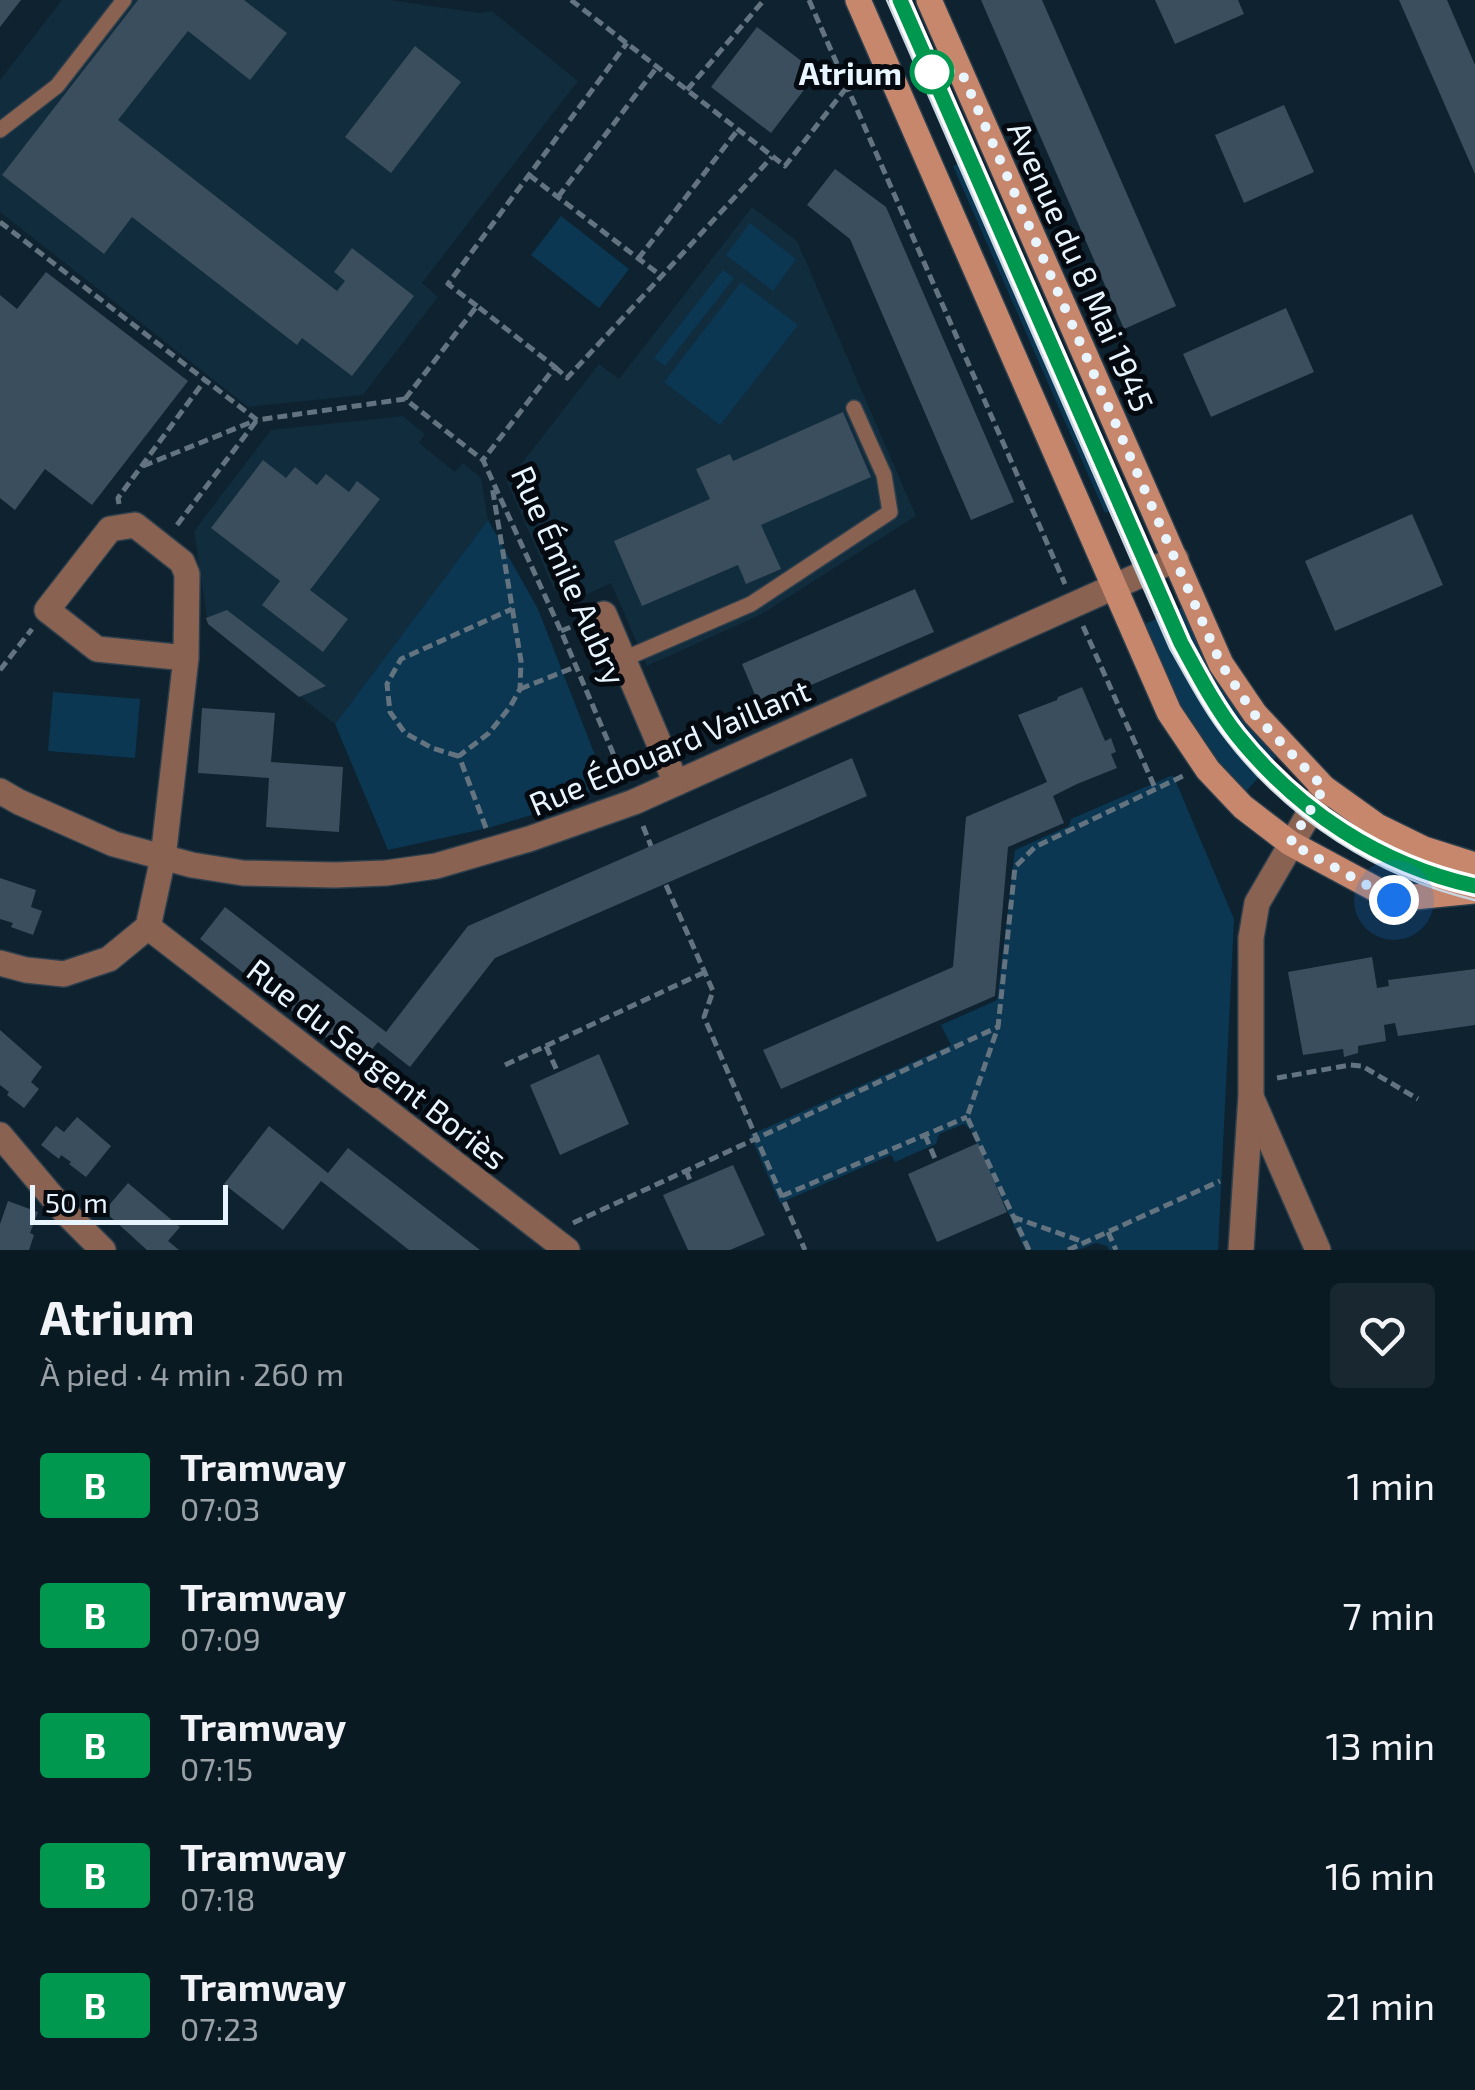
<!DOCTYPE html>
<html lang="fr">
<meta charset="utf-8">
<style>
body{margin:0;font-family:"Exo 2",sans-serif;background:#182730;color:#f1f3f6;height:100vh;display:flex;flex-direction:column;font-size:38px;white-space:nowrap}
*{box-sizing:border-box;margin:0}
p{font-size:32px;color:#99a1a6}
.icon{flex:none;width:55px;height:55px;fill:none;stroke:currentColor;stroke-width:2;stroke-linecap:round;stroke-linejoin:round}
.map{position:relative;height:1250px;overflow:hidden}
.drawer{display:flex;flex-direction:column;background:#0a1a23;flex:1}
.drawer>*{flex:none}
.badge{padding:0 20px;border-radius:8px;font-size:35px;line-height:65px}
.scale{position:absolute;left:30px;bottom:25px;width:198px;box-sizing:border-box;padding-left:10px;border:5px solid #e8f4fe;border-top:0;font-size:28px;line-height:35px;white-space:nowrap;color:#e8f4fe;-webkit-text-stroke:8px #040a10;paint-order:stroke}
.you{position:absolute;width:50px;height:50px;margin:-25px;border:8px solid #fff;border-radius:50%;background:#1a73e8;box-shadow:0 0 0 15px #1a73e833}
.map>.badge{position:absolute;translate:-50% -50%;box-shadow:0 0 0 5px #fff}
.round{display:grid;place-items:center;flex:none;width:105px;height:105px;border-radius:10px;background:#182730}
.overview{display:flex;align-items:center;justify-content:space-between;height:170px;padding:0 40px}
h1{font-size:48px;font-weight:700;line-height:75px}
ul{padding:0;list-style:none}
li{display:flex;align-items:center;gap:30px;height:130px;padding:0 40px}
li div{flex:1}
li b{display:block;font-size:38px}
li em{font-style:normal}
li .badge{min-width:110px;font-weight:700;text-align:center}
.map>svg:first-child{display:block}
</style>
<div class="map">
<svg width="1475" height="1250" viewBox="0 0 1475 1250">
<rect width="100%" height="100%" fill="#0e222f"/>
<!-- built -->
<g fill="#112c3d">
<polygon points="62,0 390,0 480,13 492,11 578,81 422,283 438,297 363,395 248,407 0,212 0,80"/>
<polygon points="752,207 797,241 916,516 762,614 647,666 611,583 580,598 571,579 553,587 507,482 599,364 619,379"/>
<polygon points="403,416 425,434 419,443 455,472 463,463 481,478 488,520 335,724 208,624 194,531 271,430"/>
</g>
<!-- green -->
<g fill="#0b3752">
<polygon points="975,157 1126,504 1105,513 953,166"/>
<polygon points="561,216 629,269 599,308 531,255"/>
<polygon points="750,223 796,259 773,291 726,255"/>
<polygon points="723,270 734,278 665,366 654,358"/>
<polygon points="741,282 798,325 720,425 664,382"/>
<polygon points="488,520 538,609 607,786 535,814 488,828 388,850 335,724"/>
<polygon points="1186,606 1278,755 1243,795 1196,741 1140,626"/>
<polygon points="53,692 140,699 135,758 48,751"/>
<polygon points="1173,775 1234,919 1218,1250 1109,1250 1107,1246 1096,1243 1078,1250 1025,1250 971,1130 964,1124 939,1134 936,1144 895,1162 891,1155 780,1203 750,1135 951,1045 941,1025 997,1000 1015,850 1069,826 1071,819"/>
</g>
<!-- building -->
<g fill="#3a4e5d">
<polygon points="0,0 21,0 0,27"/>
<polygon points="138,0 244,0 287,33 250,80 188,31 118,120 337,291 345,281 334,272 352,248 414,296 352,376 302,338 297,345 132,217 104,254 2,175"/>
<polygon points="981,0 1042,0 1176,306 1124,329"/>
<polygon points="1155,0 1238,0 1244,14 1175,44"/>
<polygon points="1399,0 1447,0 1475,65 1475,174"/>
<polygon points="757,27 817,73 771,133 711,87"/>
<polygon points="415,46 461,82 391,173 345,137"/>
<polygon points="1284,105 1314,172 1244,203 1215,135"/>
<polygon points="835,169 886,207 1014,502 971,520 850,239 807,205"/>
<polygon points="46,272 188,381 92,505 45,469 15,510 0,498 0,295 17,309"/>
<polygon points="1286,308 1314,372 1211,417 1183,354"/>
<polygon points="843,412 871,477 761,525 781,569 746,584 738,565 642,606 614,541 710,499 696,469 730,454 733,461"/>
<polygon points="263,460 286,478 295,467 317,485 326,474 349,492 357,481 380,499 310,590 348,619 323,652 262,605 280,581 211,528"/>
<polygon points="1412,514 1443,585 1335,631 1305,561"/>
<polygon points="915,589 934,632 760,707 742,664"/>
<polygon points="227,610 326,686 299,697 208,624 206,618"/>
<polygon points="1082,687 1105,741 1111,738 1116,752 1111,754 1117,768 1077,784 1053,796 1064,823 1008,847 995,996 781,1089 763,1050 953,967 966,817 1047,782 1018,715 1057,700 1058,697"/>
<polygon points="202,708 275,713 271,762 343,767 339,832 266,827 269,778 198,773"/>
<polygon points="852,758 867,796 495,958 410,1067 378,1042 360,1064 200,939 225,907 386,1032 468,926"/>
<polygon points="0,878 36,890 31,907 42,911 33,935 11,927 13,923 0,919"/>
<polygon points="1372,957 1377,988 1389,986 1388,980 1475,969 1475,1025 1398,1036 1395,1023 1384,1025 1386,1041 1358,1046 1358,1053 1344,1057 1343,1049 1303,1055 1288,972"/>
<polygon points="0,1030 42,1067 31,1082 39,1089 24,1108 7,1095 9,1092 0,1085"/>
<polygon points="599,1054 629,1124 560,1155 530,1085"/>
<polygon points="77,1117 111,1146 86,1177 69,1164 71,1162 61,1155 59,1159 41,1145 56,1126 64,1132"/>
<polygon points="269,1126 328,1173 348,1148 480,1250 409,1250 321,1181 283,1230 224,1184"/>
<polygon points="978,1143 1007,1212 937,1242 908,1174"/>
<polygon points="733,1165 765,1235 730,1250 688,1250 663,1195"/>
<polygon points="128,1183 180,1227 168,1241 179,1250 147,1250 104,1211"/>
<polygon points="8,1201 38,1212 30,1233 34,1235 29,1250 0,1250 0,1224"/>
</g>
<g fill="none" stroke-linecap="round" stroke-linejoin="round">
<!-- lane casing -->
<g stroke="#2d3f4c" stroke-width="18">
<g id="lane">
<polyline points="0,130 57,86 124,0"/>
<polyline points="624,659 751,604 890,512 884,475 854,408"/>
</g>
</g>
<!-- street casing -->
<g stroke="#2d3f4c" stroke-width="28">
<g id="street">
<polyline points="604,614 676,783"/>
<polyline points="0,791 19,802 114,844 192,865 243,873 335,875 386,873 436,866 529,839 634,802 1176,559"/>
<polyline points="148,927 567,1250"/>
<polyline points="0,963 26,970 64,974 109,959 148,927 163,858 186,658 187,574 182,562 135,525 110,529 47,610 97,649 186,658"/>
<polyline points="1252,1099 1318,1250"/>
<polyline points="0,1135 65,1212 103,1250"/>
<polyline points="1241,1250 1251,1095 1251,938 1257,903 1324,788"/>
</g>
</g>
<!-- secondary casing -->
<g stroke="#2d3f4c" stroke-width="28">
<g id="secondary">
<polyline points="858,0 1169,712 1208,770 1243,807 1290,843 1394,899 1475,891"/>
<polyline points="929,0 1221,664 1255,714 1324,788 1377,826 1424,849 1475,865"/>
</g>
</g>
<!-- path -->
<g stroke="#637480" stroke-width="5" stroke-dasharray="10 5" stroke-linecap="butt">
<polyline points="571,0 785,166 847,87"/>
<polyline points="809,0 1065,584"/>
<polyline points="687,90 764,0"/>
<polyline points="529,175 660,275"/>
<polyline points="558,197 657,67"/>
<polyline points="0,222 257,420 405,399 483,460 561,631 624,779"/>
<polyline points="638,259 737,131"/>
<polyline points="477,306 448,284 627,43"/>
<polyline points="555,367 567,378 772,157"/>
<polyline points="405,399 477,306 555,367 483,460"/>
<polyline points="143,466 254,421"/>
<polyline points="119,504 118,498 205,380"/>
<polyline points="177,525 257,420"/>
<polyline points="1083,626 1156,790"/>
<polyline points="561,631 583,622"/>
<polyline points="0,670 32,629"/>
<polyline points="520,689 575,667"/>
<polyline points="458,756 432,748 405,733 390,712 387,684 401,659 512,609"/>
<polyline points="643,826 651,846"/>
<polyline points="486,828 459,756 489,733 510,707 520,689 521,661 492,486"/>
<polyline points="666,885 713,991 704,1017 805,1250"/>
<polyline points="546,1046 558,1073"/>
<polyline points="505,1065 705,972"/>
<polyline points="1277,1078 1350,1065 1362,1066 1418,1099"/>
<polyline points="925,1135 936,1161"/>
<polyline points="686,1170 691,1183"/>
<polyline points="782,1196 967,1117"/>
<polyline points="1013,1217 1081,1241"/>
<polyline points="573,1223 998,1027"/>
<polyline points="1108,1232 1116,1250"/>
<polyline points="1029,1250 967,1117 998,1027 1015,867 1035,847 1185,775"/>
<polyline points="1068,1250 1220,1181"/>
</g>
<!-- lane -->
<use href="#lane" stroke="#8a6251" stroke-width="15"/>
<!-- street -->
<use href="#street" stroke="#8a6251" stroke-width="25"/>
<!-- secondary -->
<use href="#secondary" stroke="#c7876d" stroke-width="25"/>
<!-- tram -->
<path stroke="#c8d5e0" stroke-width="2.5" d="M887,0L1170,648C1188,679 1204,711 1227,740C1288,819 1378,877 1475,900"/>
</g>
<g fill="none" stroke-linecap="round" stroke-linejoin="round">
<!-- line casing -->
<g stroke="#fff" stroke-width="22">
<path id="line" d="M900,0L1181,643C1198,674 1215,707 1237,735C1298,811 1380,865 1475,886"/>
</g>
<!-- line -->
<use href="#line" stroke="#00984e" stroke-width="15"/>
<!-- walk -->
<polyline stroke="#e8f4fe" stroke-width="10" stroke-dasharray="0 18" points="932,72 961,71 1221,664 1254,714 1324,788 1290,843 1394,900"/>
</g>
<!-- markers -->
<circle fill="#fff" stroke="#00984e" stroke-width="5" cx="932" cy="72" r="20"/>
<g text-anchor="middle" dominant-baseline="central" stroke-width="10" stroke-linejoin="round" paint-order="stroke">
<!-- stop labels -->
<g font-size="32" font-weight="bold" fill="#e8f4fe" stroke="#040a10" text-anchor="end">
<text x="902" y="72">Atrium</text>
</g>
<!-- street labels -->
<g font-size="32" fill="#e8f4fe" stroke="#040a10">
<text transform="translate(1082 266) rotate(66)">Avenue du 8 Mai 1945</text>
<text transform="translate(570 575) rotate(66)">Rue Émile Aubry</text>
<text transform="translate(669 746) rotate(-23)">Rue Édouard Vaillant</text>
<text transform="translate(378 1063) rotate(38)">Rue du Sergent Boriès</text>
</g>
</g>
</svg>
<div class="scale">50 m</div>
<div class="you" style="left:1394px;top:900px"></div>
</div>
<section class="drawer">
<div class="overview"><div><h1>Atrium</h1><p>À pied · 4 min · 260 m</p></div><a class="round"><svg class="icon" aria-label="heart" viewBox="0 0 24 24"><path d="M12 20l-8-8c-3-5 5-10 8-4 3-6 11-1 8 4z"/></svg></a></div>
<ul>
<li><span class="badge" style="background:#00984e;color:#fff">B</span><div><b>Tramway</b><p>07:03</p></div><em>1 min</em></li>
<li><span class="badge" style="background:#00984e;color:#fff">B</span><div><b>Tramway</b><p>07:09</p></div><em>7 min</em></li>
<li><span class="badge" style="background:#00984e;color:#fff">B</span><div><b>Tramway</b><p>07:15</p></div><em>13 min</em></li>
<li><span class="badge" style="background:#00984e;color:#fff">B</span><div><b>Tramway</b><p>07:18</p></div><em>16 min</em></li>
<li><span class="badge" style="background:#00984e;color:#fff">B</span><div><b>Tramway</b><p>07:23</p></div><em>21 min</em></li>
</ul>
</section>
